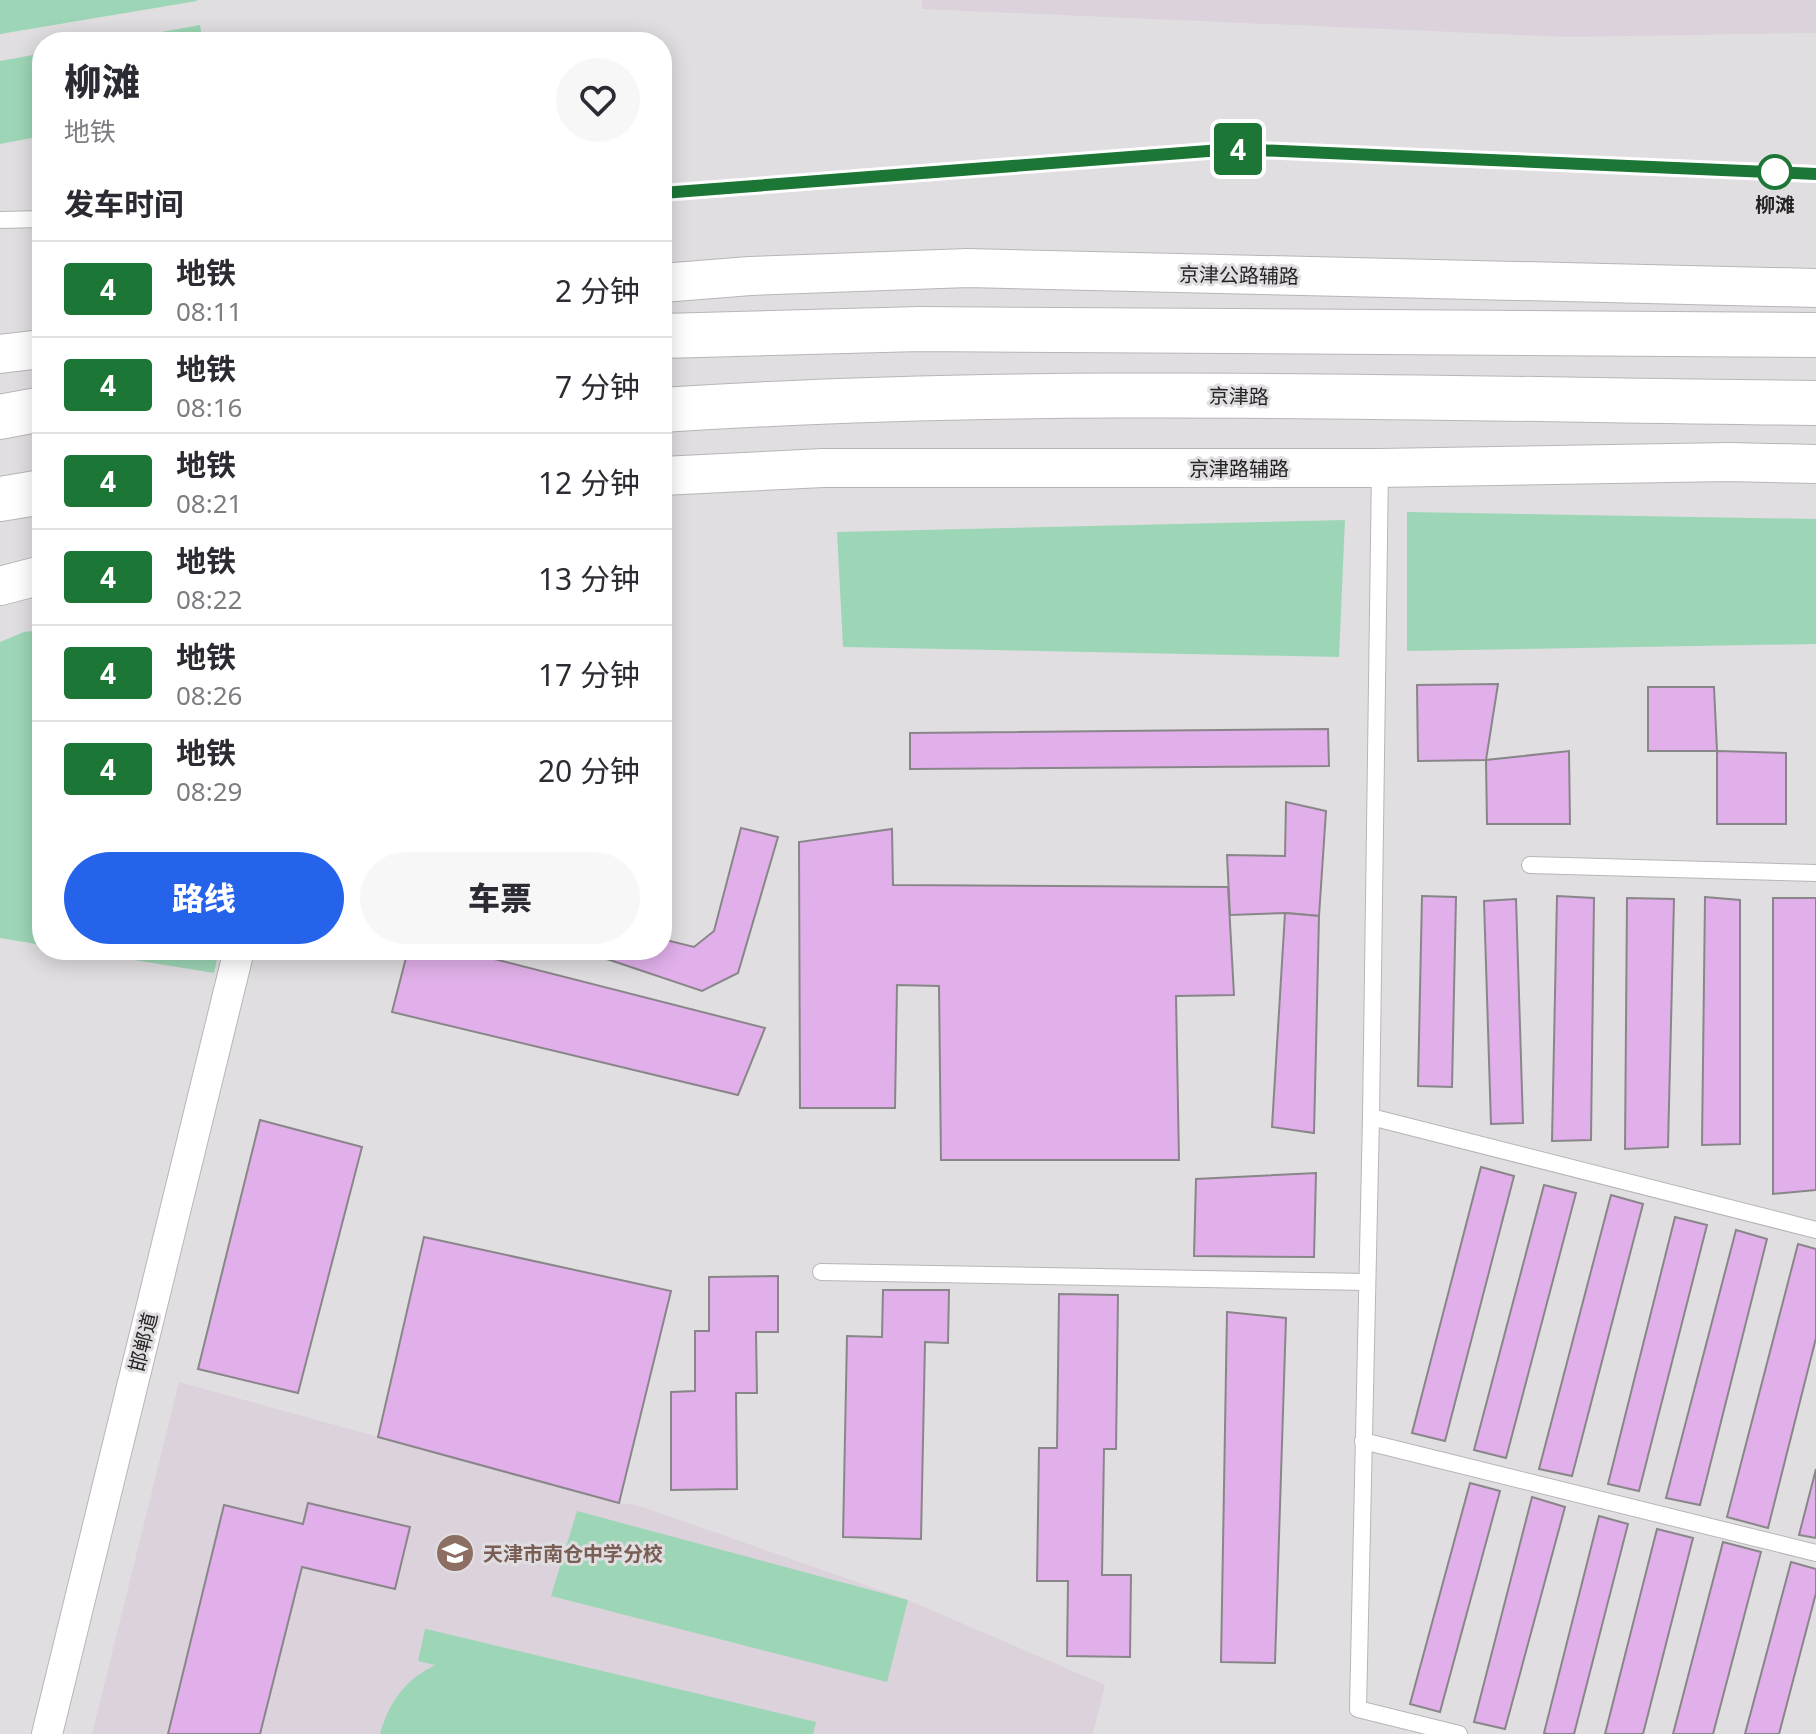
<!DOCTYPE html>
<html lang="zh">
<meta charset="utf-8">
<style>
body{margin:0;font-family:"Noto Sans","Noto Sans SC",sans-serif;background:#f7f7f7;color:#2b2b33;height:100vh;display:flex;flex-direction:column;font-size:30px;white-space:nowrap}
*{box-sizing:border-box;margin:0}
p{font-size:26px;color:#7c7c81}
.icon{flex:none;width:44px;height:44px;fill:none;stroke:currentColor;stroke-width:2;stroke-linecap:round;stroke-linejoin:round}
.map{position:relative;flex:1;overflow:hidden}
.panel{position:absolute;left:32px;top:32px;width:640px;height:928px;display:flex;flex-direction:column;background:#fff;border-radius:32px;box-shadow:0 4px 20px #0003}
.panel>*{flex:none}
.badge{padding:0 16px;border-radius:6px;font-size:28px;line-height:52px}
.map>.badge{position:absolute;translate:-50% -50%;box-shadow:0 0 0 4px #fff}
h2{padding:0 32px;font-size:30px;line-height:72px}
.round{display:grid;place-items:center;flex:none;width:84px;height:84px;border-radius:42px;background:#f7f7f7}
.summary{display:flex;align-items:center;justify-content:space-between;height:136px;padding:0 32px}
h1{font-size:38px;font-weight:800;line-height:60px}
.cta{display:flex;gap:16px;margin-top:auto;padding:16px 32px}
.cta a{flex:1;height:92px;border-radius:48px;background:#2563eb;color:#fff;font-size:32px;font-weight:800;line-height:92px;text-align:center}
.cta a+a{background:#f7f7f7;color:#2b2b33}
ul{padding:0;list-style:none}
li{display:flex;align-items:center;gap:24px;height:96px;padding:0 32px;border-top:2px solid #e1e1e2}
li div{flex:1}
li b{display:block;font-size:30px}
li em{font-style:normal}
li .badge{min-width:88px;font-weight:700;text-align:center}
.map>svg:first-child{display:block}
</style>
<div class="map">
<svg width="1816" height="1734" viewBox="0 0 1816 1734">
<rect width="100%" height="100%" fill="#e1dee1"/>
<!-- built -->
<g fill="#dbd2db">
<polygon points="922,0 1816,0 1816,33 1567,37 922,9"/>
<polygon points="179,1382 619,1503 637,1505 908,1600 1105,1685 1093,1734 92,1734"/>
</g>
<!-- green -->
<g fill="#9dd6b6">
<polygon points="0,0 197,0 197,1 0,34"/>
<polygon points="200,25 203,42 107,42"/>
<polygon points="38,54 42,74 42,136 0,144 0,61"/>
<polygon points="1407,512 1816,519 1816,644 1407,651"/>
<polygon points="1345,520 1339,657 843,647 837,532"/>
<polygon points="42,630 42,945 0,938 0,642 24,632"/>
<polygon points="73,950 219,950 214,973"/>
<polygon points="577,1511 908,1600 887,1682 551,1596"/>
<path d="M425,1629H426L816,1722L813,1734H380C389,1702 405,1680 435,1665L418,1661Z"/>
</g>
<!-- building -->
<g fill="#e1b0ea" stroke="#898689" stroke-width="2">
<polygon points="1498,684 1486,760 1418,761 1417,685"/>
<polygon points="1648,687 1714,687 1717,751 1648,751"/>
<polygon points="1328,729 1329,766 910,769 910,733"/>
<polygon points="1569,751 1570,824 1487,824 1486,760"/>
<polygon points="1717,751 1786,753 1786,824 1717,824"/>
<polygon points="1286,802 1326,811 1319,916 1285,913 1230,915 1227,855 1285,856"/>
<polygon points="741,828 778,837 738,973 702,991 580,950 662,950 662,939 694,947 714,931"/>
<polygon points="892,829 893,885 1228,887 1234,995 1176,996 1179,1160 941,1160 939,986 897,985 895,1108 800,1108 799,842"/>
<polygon points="1422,896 1456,897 1452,1087 1418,1086"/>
<polygon points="1557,896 1594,898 1591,1140 1552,1141"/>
<polygon points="1705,897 1740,900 1740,1144 1702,1145"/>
<polygon points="1627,898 1674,899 1668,1147 1625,1149"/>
<polygon points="1773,898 1816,898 1816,1190 1773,1194"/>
<polygon points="1516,899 1523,1123 1491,1124 1484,901"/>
<polygon points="1285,913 1319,916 1314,1133 1272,1127"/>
<polygon points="408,950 459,950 765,1028 738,1095 392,1012"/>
<polygon points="260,1120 362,1147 298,1393 198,1369"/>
<polygon points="1481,1167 1514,1176 1445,1441 1412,1433"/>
<polygon points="1316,1173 1314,1257 1194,1256 1196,1179"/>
<polygon points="1544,1185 1576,1193 1506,1458 1474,1450"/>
<polygon points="1611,1195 1643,1204 1572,1476 1539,1469"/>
<polygon points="1675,1217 1707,1225 1639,1491 1608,1484"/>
<polygon points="1736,1230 1767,1239 1700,1505 1666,1498"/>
<polygon points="424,1237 671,1291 619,1503 378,1437"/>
<polygon points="1798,1244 1816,1249 1816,1338 1768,1528 1727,1517"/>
<polygon points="778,1276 778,1332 756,1332 757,1393 736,1393 737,1489 671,1490 671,1392 695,1391 695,1331 709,1331 709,1277"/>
<polygon points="883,1290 949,1290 948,1343 925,1342 921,1539 843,1537 847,1336 882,1337"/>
<polygon points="1059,1294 1118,1295 1116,1449 1104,1449 1102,1575 1131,1575 1130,1657 1067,1656 1068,1581 1037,1581 1039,1448 1057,1448"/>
<polygon points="1227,1312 1286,1318 1275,1663 1221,1662"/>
<polygon points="1816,1469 1816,1538 1799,1535"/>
<polygon points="1470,1483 1500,1491 1440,1712 1410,1704"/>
<polygon points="1532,1497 1565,1507 1505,1729 1474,1722"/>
<polygon points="308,1503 410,1527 395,1589 302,1567 260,1734 168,1734 224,1505 303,1524"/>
<polygon points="1599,1516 1628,1524 1574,1734 1548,1734 1544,1733"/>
<polygon points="1657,1529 1693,1538 1643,1734 1605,1734"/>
<polygon points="1723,1542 1761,1552 1713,1734 1673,1734"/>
<polygon points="1791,1562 1816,1569 1816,1593 1779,1734 1745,1734"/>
</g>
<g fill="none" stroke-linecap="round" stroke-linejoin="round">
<!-- service casing -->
<g stroke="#b8b5b8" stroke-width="18">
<g id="service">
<polyline points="0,220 42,219"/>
<polyline points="1380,468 1371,1117 1358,1709 1459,1734"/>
<polyline points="1530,865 1816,873"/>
<polyline points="1371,1117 1816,1230"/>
<polyline points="821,1272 1367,1282"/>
<polyline points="1363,1441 1816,1553"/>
</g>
</g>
<!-- minor casing -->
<g stroke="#b8b5b8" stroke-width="32">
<polyline id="minor" points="47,1734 239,950"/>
</g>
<!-- tertiary casing -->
<g stroke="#b8b5b8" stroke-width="40">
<g id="tertiary">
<polyline points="662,283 750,276 968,268 1816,288"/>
<polyline points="0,354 42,349"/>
<polyline points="662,476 823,468 1380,468 1729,462 1816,464"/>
<polyline points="0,586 42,575"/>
</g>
</g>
<!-- primary casing -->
<g stroke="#b8b5b8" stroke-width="46">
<g id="primary">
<polyline points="662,336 920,329 1816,335"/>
<path d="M662,410C1046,385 1431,399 1816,403"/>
<polyline points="0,417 42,409"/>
<polyline points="0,499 42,492"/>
</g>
</g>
<!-- service -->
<use href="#service" stroke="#fff" stroke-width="16"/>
<!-- minor -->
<use href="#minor" stroke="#fff" stroke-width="30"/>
<!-- tertiary -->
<use href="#tertiary" stroke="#fff" stroke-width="38"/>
<!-- primary -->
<use href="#primary" stroke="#fff" stroke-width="44"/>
</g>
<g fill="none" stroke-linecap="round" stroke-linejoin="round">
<!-- line casing -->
<g stroke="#fff" stroke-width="18">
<polyline id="line" points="662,193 1234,149 1816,174"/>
</g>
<!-- line -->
<use href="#line" stroke="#1c7736" stroke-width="12"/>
</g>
<!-- icons -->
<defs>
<g id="school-disc" transform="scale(2)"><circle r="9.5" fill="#8d6e63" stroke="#e1dee1"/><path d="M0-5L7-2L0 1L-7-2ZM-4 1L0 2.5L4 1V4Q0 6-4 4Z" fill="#fff"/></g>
</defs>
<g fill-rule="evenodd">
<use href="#school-disc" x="455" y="1553"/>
</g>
<!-- markers -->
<circle fill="#fff" stroke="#1c7736" stroke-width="4" cx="1775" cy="172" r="16"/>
<g text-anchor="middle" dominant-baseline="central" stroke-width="6" stroke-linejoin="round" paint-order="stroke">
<!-- stop labels -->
<g font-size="20" font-weight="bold" fill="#252425" stroke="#e1dee1">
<text x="1775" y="204">柳滩</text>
</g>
<!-- street labels -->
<g font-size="20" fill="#252425" stroke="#e1dee1">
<text transform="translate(1239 275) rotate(1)">京津公路辅路</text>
<text transform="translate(1239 396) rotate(1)">京津路</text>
<text x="1239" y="468">京津路辅路</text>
<text transform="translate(143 1342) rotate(-76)">邯郸道</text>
</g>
<!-- education labels -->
<g font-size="20" font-weight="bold" fill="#785e54" stroke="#e1dee1" text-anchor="start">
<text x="483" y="1553">天津市南仓中学分校</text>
</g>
</g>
</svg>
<b class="badge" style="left:1238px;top:149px;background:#1c7736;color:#fff">4</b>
<section class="panel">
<div class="summary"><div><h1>柳滩</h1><p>地铁</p></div><a class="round"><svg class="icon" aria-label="heart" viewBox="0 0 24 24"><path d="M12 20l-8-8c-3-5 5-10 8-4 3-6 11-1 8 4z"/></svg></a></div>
<h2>发车时间</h2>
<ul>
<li><span class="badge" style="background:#1c7736;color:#fff">4</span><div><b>地铁</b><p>08:11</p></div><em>2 分钟</em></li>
<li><span class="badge" style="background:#1c7736;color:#fff">4</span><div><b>地铁</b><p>08:16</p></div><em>7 分钟</em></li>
<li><span class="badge" style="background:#1c7736;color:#fff">4</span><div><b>地铁</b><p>08:21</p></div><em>12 分钟</em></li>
<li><span class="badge" style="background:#1c7736;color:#fff">4</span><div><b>地铁</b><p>08:22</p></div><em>13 分钟</em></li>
<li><span class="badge" style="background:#1c7736;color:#fff">4</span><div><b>地铁</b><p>08:26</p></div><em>17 分钟</em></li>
<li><span class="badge" style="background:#1c7736;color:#fff">4</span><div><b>地铁</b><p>08:29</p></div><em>20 分钟</em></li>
</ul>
<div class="cta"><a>路线</a><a>车票</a></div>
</section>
</div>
